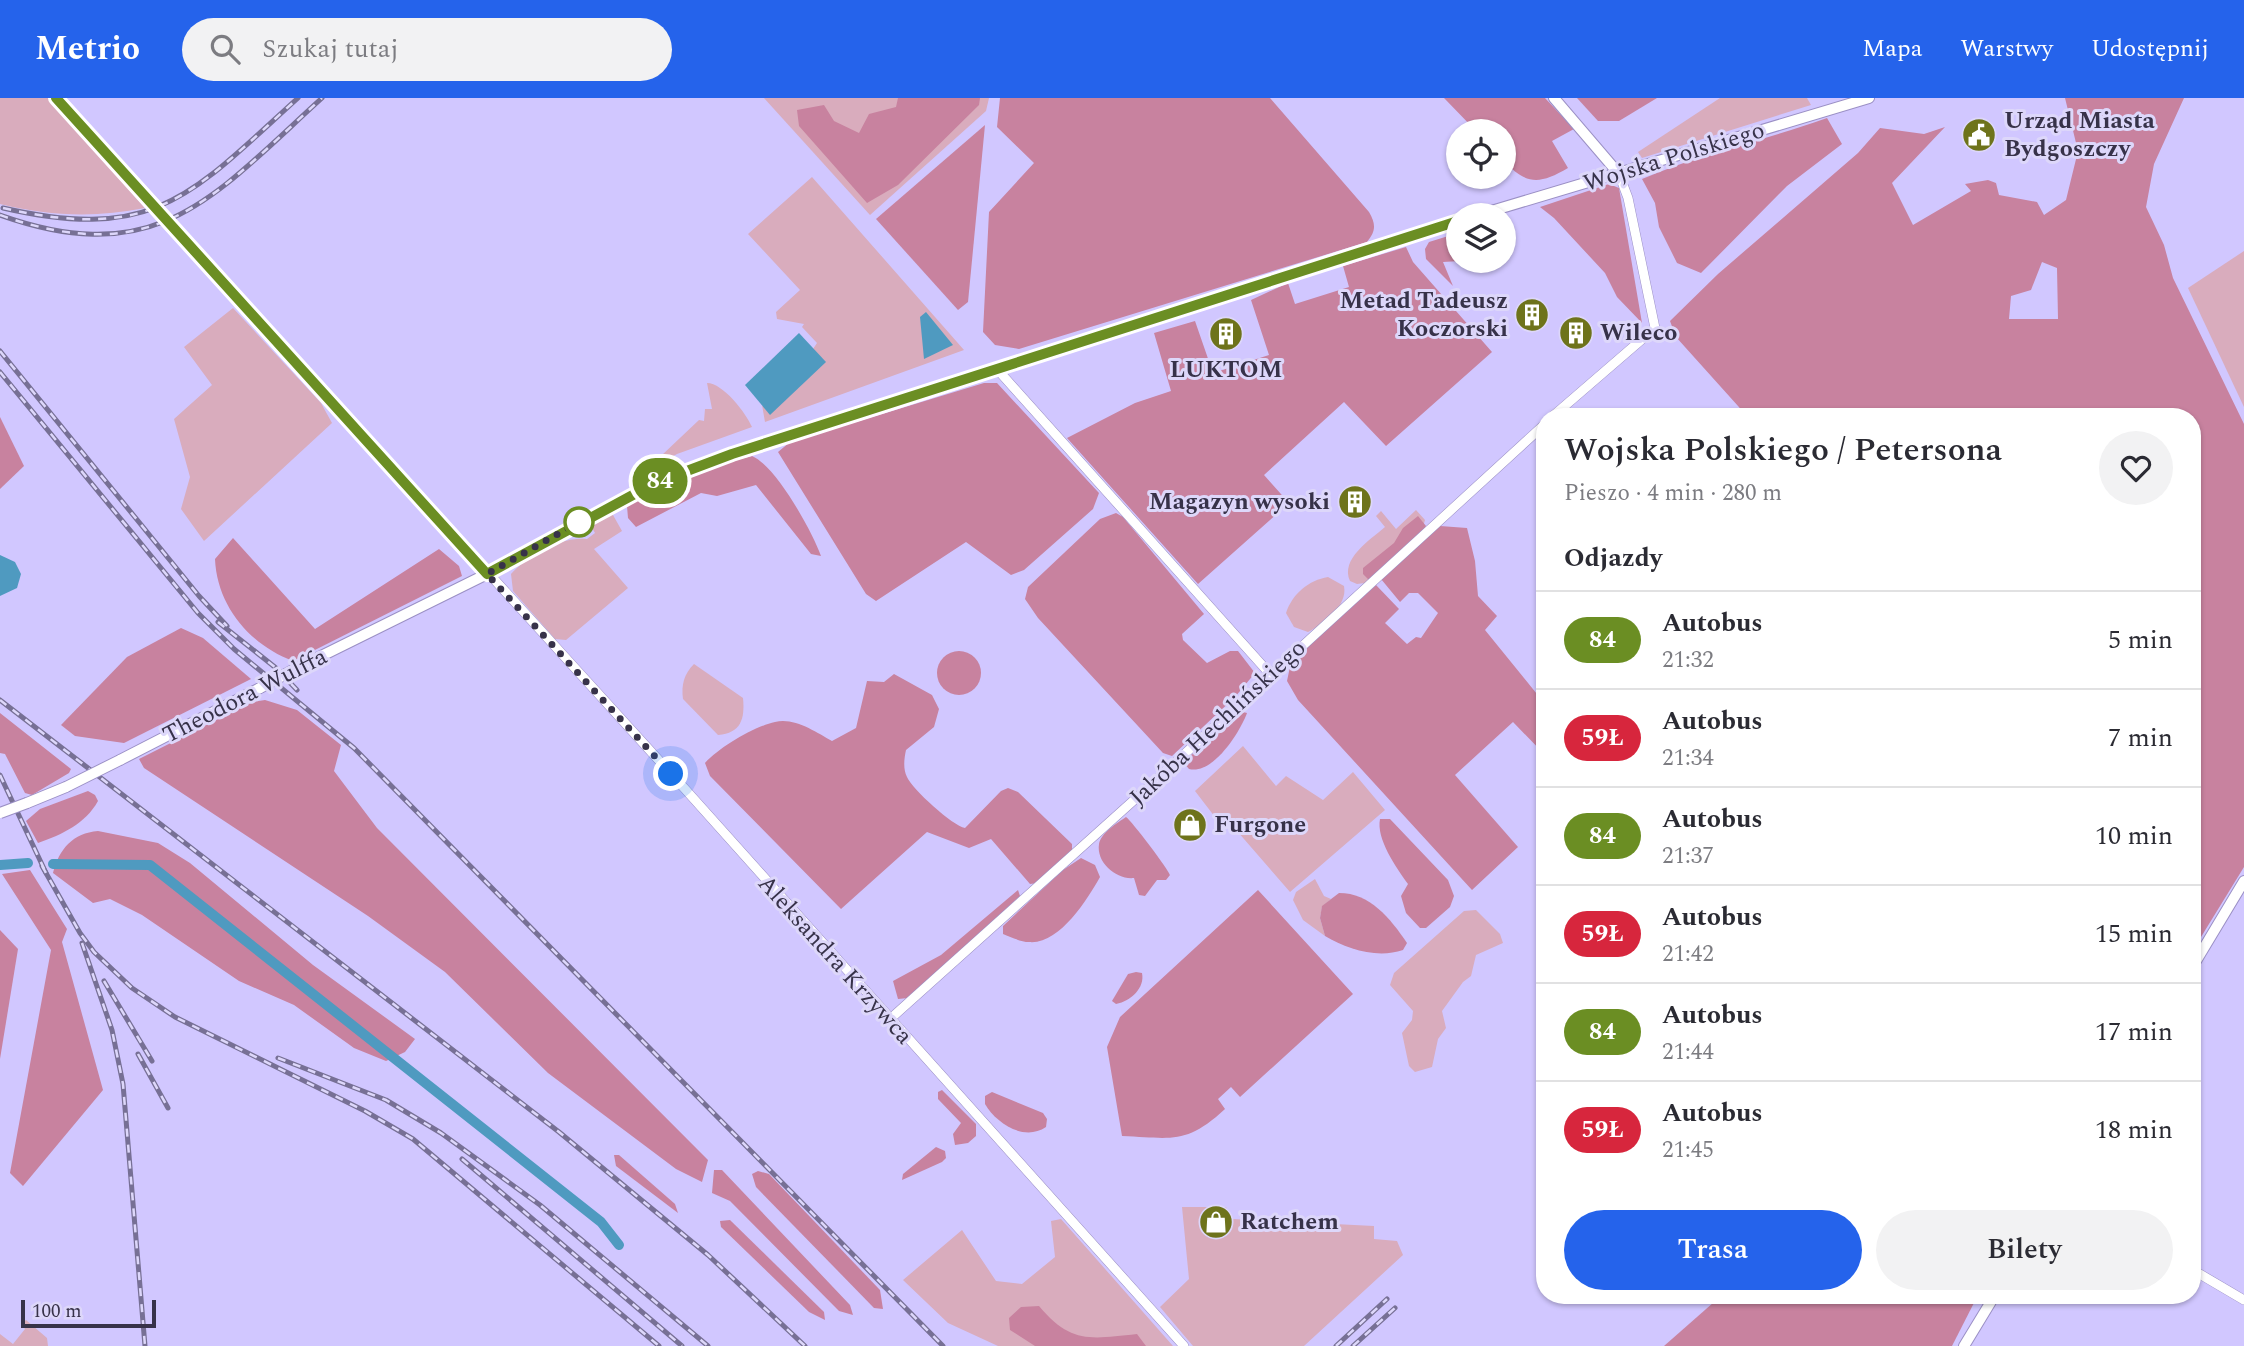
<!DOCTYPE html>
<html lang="pl">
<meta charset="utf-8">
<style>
body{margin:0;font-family:Spectral,serif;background:#f2f2f3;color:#2b2b33;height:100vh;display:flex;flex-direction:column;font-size:26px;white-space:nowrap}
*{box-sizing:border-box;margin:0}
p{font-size:23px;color:#7c7c81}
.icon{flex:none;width:38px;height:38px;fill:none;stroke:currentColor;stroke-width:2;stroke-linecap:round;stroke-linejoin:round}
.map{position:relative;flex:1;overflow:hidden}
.side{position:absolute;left:1536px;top:310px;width:665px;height:896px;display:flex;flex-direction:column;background:#fff;border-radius:28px;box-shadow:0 2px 5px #0004}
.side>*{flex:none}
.badge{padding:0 14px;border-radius:23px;font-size:24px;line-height:46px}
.buttons{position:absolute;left:1446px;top:21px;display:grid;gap:14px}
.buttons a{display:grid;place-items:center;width:70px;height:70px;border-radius:50%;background:#fff;box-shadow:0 2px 5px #0004;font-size:35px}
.scale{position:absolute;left:21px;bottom:18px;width:135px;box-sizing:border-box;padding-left:7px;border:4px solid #373249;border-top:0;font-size:19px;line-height:24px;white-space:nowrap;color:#373249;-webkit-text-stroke:5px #ddd7fa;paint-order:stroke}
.you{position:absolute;width:35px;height:35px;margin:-18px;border:5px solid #fff;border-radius:50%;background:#1a73e8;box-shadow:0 0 0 10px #1a73e833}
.map>.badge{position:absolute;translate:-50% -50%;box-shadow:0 0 0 4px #fff}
h2{padding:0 28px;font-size:26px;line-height:63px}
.round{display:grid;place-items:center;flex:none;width:74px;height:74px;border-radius:37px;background:#f2f2f3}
.head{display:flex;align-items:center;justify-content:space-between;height:119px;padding:0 28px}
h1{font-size:33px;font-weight:600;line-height:52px}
.cta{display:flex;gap:14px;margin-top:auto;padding:14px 28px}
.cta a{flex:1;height:80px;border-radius:42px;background:#2563eb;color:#fff;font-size:28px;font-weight:600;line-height:80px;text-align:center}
.cta a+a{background:#f2f2f3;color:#2b2b33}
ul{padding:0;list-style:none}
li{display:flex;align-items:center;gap:21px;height:98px;padding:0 28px;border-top:2px solid #e1e1e2}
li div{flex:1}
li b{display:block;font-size:26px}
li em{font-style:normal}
li .badge{min-width:77px;font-weight:700;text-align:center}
header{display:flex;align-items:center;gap:42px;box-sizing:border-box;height:98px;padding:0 35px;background:#2563eb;color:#fff}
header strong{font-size:33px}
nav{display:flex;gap:38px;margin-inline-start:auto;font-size:24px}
.search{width:490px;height:63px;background:#f2f2f3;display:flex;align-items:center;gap:18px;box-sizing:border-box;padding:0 24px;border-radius:38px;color:#7c7c81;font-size:26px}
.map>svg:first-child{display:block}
</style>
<header>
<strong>Metrio</strong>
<div class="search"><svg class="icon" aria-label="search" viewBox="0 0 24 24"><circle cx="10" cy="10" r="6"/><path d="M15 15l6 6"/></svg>Szukaj tutaj</div>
<nav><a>Mapa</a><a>Warstwy</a><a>Udostępnij</a></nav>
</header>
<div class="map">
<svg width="2244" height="1248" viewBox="0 0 2244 1248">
<rect width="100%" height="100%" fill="#d1c7ff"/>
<!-- green -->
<g fill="#d9acbd">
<path d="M0,0H49L145,110C95,120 49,118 0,106Z"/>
<polygon points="764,0 989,0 986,13 870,117"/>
<polygon points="1720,0 1807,0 1811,7 1642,60 1638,54"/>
<polygon points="812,79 964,252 765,324 762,307 770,316 825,264 813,251 817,245 802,229 804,226 777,221 776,214 800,192 748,136"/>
<polygon points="2244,153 2244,309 2188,190"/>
<polygon points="233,210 321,305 332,325 204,443 181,411 190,379 174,321 212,287 184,249"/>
<path d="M707,285C723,285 746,315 752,329L677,356L643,375L699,322L704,323L705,311H712Z"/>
<path d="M1416,412L1425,422L1422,432L1365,485L1357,486L1350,483C1340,461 1370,442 1385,429L1376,418L1381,413L1396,431Z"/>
<path d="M607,417H613L622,433L594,451L628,490L566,542L555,541L513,493L511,476C528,457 562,438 587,441L595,435L591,428Z"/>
<path d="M1328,479L1344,488C1348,508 1323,526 1308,534L1294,529L1286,515C1292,496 1309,482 1328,479Z"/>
<path d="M694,566L743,600C745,621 741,635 718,637L683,601C681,587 684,576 694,566Z"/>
<polygon points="1243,648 1276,688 1286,678 1323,702 1353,674 1385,712 1290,794 1224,718 1218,723 1195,693"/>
<polygon points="1315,781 1324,798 1331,801 1322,809 1320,820 1325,838 1303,822 1293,802 1296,794"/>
<polygon points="1476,812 1500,836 1503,845 1476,857 1471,878 1463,884 1442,913 1446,930 1438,941 1432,969 1415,974 1409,968 1402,935 1412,922 1413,913 1390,887 1394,875 1464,813"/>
<polygon points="1182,1109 1226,1109 1232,1121 1374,1128 1374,1141 1397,1143 1403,1157 1304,1248 1193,1248 1160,1209 1189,1181"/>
<polygon points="1061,1121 1173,1248 998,1248 948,1225 903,1182 962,1132 996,1183 1022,1186 1055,1159 1051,1123"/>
<polygon points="26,1222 47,1240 48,1248 0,1248 0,1236 13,1246 25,1231 21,1226"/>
</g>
<!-- forest -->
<g fill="#c8829f" fill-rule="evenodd">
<polygon points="898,0 980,0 979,7 898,87 867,105 799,28 797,12 824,7 834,23 859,35 869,16 896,9"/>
<path d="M1000,0H1270L1369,114C1376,126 1376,133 1367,144L1019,251L995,247L983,234L989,114L1034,65L997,29Z"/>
<path d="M1444,0H1545L1574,31L1552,43L1568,70C1539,87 1526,87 1503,62V33H1476Z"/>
<polygon points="1577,0 1657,0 1619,23 1598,23"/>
<path d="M2065,0H2184L2154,66L2146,109L2164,147L2173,180L2244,326V769L2193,852V318H1747L1676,239L1670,223L1718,176L1858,55L1880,30L1924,36L1945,29L1892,85L1913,127L1971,93L1965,86L1988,82L1996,85L1999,97L2037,104L2044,117L2066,102L2078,53ZM2042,164L2057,170L2058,221H2009L2011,198L2031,192Z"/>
<path d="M1827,20L1842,46L1787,88L1701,175L1677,165L1659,129L1655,105L1642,81C1702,55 1766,42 1827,20Z"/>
<polygon points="985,27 968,204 958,212 876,121"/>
<polygon points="1609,86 1619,90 1642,225 1617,199 1605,175 1554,120 1540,109"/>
<polygon points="1458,135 1460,163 1443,164 1453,188 1426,161 1425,151 1429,144"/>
<polygon points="1406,149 1413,164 1492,254 1386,348 1344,304 1264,377 1289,405 1198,486 1067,340 1135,305 1171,293 1154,235 1195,223 1213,275 1269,257 1251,202 1288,185 1295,206 1349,189 1343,168"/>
<polygon points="984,285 997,285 1099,395 1093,411 1024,472 1011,477 966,444 876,503 866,496 778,354 790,344"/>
<polygon points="0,319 24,368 0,391"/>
<path d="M752,358C776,368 812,433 821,458L811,456L756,387L717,398L701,395L636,429L628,420L627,408C667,388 708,368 752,358Z"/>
<polygon points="1116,415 1123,419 1204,516 1182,536 1183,542 1207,565 1230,553 1238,553 1255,575 1235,599 1172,658 1163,655 1038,520 1025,501 1028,489 1100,421"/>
<polygon points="1418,418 1426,428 1422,435 1369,482 1363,476 1363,470 1394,445 1403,430"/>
<polygon points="1440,428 1467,430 1475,463 1478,498 1497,518 1485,532 1545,606 1545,657 1513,624 1455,677 1518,749 1472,792 1298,602 1287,583 1291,564 1376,487 1399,511 1385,525 1407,546 1416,539 1421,540 1438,515 1418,495 1409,495 1400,504 1381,481"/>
<path d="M233,440L315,531L439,451L459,468L462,478L293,563C250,547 217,508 215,461Z"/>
<polygon points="181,530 203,540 251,581 124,645 75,638 61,627 127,559"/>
<circle cx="959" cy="575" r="22"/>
<path d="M894,576L932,597L939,611L934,629L906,652C904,661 903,671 907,679C912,691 953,728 965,730L1001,693L1008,690L1018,694L1072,746V753L1038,785L1030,786L991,741L969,750L927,734L841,811L710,678L705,665C720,649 753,629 775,624C794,619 816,634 832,643L856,630L867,583L884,584Z"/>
<polygon points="265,602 297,612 341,647 334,673 377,730 708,1062 702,1084 676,1071 548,975 445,874 368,818 144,670 139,661 252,604"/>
<path d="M1243,614L1247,615C1240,634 1213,677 1189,671L1183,664Z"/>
<polygon points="0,615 71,671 69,675 32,697 25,695 5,656 0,655"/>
<path d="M88,693L95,697L98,703C85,726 63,736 38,745L26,723L40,711Z"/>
<path d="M1126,719C1131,722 1169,772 1170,777L1166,782H1157L1145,798L1139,797L1134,780C1117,782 1096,765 1099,746C1101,735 1117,725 1126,719Z"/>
<path d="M1380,721H1390L1448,782L1454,798L1450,809L1426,830H1420L1406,815L1401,798L1408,786C1396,769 1376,741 1380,721Z"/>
<path d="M98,733L158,745L190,765L313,867L415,941L405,954L386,963L354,950L294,907L239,883L142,817L110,801L93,805L53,775C59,751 73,735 98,733Z"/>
<path d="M1081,760L1095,767L1100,779C1087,802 1059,847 1029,844C1021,844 1011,839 1003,836V828L1063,772Z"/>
<polygon points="30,772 67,831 62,844 103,992 23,1088 10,1075 51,852 2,776"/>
<polygon points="1018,792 1020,798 908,900 898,901 893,883 941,857"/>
<path d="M1258,792L1353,896L1240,999L1231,989L1218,1001L1225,1011C1186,1047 1172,1040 1122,1038L1107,949L1120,919Z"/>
<path d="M1339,795C1370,795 1390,820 1407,845L1403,852C1377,861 1347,851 1325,838L1320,820L1322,808Z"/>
<polygon points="0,832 18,851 0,961"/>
<path d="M1136,874L1142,875C1145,890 1131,903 1116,906L1112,903L1128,876Z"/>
<polygon points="942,992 976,1026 976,1038 968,1045 955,1047 953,1036 961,1025 938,1001 938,994"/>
<path d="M992,994L1043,1015L1047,1021L1046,1029C1024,1044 996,1025 985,1006V998Z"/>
<polygon points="936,1049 945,1053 946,1060 942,1064 902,1082 903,1076"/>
<polygon points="614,1057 619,1057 675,1106 678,1115 616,1068"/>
<polygon points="714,1072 722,1072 850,1207 853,1217 839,1213 730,1103 712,1095"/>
<polygon points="758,1073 769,1076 880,1192 883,1211 874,1210 756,1089 752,1076"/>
<polygon points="730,1122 824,1214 825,1222 809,1214 721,1129 720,1123"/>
<polygon points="1722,1197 1978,1197 1952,1248 1664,1248"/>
<path d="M1039,1208C1071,1246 1090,1241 1137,1236L1146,1248H1035L1010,1232L1009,1220L1021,1209Z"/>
</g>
<!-- water -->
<g fill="#4f9ac0">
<polygon points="926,214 953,247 924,261 920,219"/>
<polygon points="799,235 826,264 770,317 745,287"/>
<polygon points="0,457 15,464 21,476 17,490 0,498"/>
</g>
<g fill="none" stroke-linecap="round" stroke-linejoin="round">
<!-- canal -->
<g stroke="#4f9ac0" stroke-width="10">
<polyline points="53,766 150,767 601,1124 619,1147"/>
<polyline points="0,767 28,765"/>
</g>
<!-- minor casing -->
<g stroke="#9b90c5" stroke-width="10">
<g id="minor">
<polyline points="56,0 685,691 1184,1248"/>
<polyline points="997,271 1270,576"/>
<polyline points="1553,318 1655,230 1628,100 1619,76"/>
<polyline points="889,922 1143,694 1545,326"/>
<polyline points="2193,1172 2244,1202"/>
</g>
</g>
<!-- tertiary casing -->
<g stroke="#9b90c5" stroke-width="12">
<g id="tertiary">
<polyline points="1554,0 1619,76"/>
<polyline points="1478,117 1869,0"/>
<polyline points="293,572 487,476 655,385 732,356 1458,123"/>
<polyline points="120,662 260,590"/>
<polyline points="27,705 66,689"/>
<polyline points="2193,868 2244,783"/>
<polyline points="1964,1248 1995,1197"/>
</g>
</g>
<!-- minor -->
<use href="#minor" stroke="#fff" stroke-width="9"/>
<!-- tertiary -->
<use href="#tertiary" stroke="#fff" stroke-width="10"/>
<!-- rail casing -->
<g stroke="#777095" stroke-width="5">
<g id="rail">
<path d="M3,110C156,145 192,96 298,0"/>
<path d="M0,117C158,173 213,99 322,0"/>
<polyline points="0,253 199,498 227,528"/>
<polyline points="0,274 198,515 234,551 354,650 943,1248"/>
<polyline points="218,524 276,570 297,592"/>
<polyline points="0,602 559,1034 708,1157 805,1248"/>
<polyline points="0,677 46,775"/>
<polyline points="42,768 80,835 94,854 132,890 175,919 365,1013 413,1041 659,1248"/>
<polyline points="82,845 112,932 123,986 145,1248"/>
<polyline points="104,883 152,963"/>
<polyline points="138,956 168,1010"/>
<polyline points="278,960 386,1002 441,1035 540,1107 708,1248"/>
<polyline points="462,1061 682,1248"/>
<polyline points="1336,1248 1387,1201"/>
<polyline points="1353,1248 1395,1210"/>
</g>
</g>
<!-- rail -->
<use href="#rail" stroke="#ddd7fa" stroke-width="2.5" stroke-dasharray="8" stroke-linecap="butt"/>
<!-- tertiary-bridge casing -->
<g stroke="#9b90c5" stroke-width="12" stroke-linecap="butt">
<g id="tertiary-bridge">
<polyline points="260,590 293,572"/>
<polyline points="66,689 120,662"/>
<polyline points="0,715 27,705"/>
</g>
</g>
<!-- tertiary-bridge -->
<use href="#tertiary-bridge" stroke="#fff" stroke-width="10"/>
</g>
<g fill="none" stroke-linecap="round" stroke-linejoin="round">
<!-- line casing -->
<g stroke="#fff" stroke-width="16">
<polyline id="line" points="56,0 487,476 655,385 732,356 1458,123"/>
</g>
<!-- line -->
<use href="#line" stroke="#6b8e23" stroke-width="10"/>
<!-- walk -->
<polyline stroke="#373249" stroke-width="7" stroke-dasharray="0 12.6" points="579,424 487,476 671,676"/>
</g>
<!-- icons -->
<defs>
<g id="civic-disc" transform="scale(1.75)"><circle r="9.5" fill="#6e731b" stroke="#ddd7fa"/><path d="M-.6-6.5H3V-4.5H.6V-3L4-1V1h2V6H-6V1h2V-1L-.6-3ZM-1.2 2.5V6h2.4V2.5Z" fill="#fff"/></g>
<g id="building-disc" transform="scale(1.75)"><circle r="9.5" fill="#6e731b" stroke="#ddd7fa"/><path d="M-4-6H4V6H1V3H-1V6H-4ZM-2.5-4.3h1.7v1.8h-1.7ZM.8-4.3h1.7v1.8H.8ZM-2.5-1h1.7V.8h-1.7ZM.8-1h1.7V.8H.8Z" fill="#fff"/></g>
<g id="shop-disc" transform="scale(1.75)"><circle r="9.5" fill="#6e731b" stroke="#ddd7fa"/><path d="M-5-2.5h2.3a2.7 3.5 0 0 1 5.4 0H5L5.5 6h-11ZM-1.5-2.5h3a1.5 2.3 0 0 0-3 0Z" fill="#fff"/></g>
</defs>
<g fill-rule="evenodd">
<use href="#civic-disc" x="1979" y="37"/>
<use href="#building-disc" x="1532" y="217"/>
<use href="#building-disc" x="1576" y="235"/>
<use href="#building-disc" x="1226" y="236"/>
<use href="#building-disc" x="1355" y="404"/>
<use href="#shop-disc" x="1190" y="727"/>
<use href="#shop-disc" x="1216" y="1124"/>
</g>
<!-- markers -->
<circle fill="#fff" stroke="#6b8e23" stroke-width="3.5" cx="579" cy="424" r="14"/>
<g text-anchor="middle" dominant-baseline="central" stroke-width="6" stroke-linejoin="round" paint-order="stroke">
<!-- poi labels -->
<g font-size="24" font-weight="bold" fill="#373249" stroke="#ddd7fa" text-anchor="start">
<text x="2004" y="23">Urząd Miasta<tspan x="2004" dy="28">Bydgoszczy</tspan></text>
<text x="1508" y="203" text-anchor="end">Metad Tadeusz<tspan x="1508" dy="28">Koczorski</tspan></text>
<text x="1600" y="235">Wileco</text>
<text x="1226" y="272" text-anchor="middle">LUKTOM</text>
<text x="1330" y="404" text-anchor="end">Magazyn wysoki</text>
<text x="1214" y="727">Furgone</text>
<text x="1240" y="1124">Ratchem</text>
</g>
<!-- street labels -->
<g font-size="24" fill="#373249" stroke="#ddd7fa">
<text transform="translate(1674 59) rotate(-17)">Wojska Polskiego</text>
<text transform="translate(245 598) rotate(-27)">Theodora Wulffa</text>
<text transform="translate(1218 625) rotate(-43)">Jakóba Hechlińskiego</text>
<text transform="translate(835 862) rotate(48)">Aleksandra Krzywca</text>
</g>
</g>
</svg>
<div class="buttons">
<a><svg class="icon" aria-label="locate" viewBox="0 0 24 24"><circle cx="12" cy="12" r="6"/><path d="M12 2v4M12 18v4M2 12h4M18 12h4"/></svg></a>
<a><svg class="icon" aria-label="layers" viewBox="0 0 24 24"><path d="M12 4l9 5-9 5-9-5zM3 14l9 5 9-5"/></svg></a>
</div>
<div class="scale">100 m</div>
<div class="you" style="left:671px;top:676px"></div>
<b class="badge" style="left:660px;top:383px;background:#6b8e23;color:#fff">84</b>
<section class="side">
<div class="head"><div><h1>Wojska Polskiego / Petersona</h1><p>Pieszo · 4 min · 280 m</p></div><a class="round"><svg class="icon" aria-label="heart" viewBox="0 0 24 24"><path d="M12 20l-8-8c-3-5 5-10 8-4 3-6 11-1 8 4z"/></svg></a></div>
<h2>Odjazdy</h2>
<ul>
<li><span class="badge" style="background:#6b8e23;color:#fff">84</span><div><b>Autobus</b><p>21:32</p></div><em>5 min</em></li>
<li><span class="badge" style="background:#d7263d;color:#fff">59Ł</span><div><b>Autobus</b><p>21:34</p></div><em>7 min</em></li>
<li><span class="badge" style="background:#6b8e23;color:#fff">84</span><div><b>Autobus</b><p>21:37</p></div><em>10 min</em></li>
<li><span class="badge" style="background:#d7263d;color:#fff">59Ł</span><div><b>Autobus</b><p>21:42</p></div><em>15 min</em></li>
<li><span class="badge" style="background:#6b8e23;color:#fff">84</span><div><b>Autobus</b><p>21:44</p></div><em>17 min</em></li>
<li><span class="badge" style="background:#d7263d;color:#fff">59Ł</span><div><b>Autobus</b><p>21:45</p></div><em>18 min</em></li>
</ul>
<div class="cta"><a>Trasa</a><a>Bilety</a></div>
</section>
</div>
